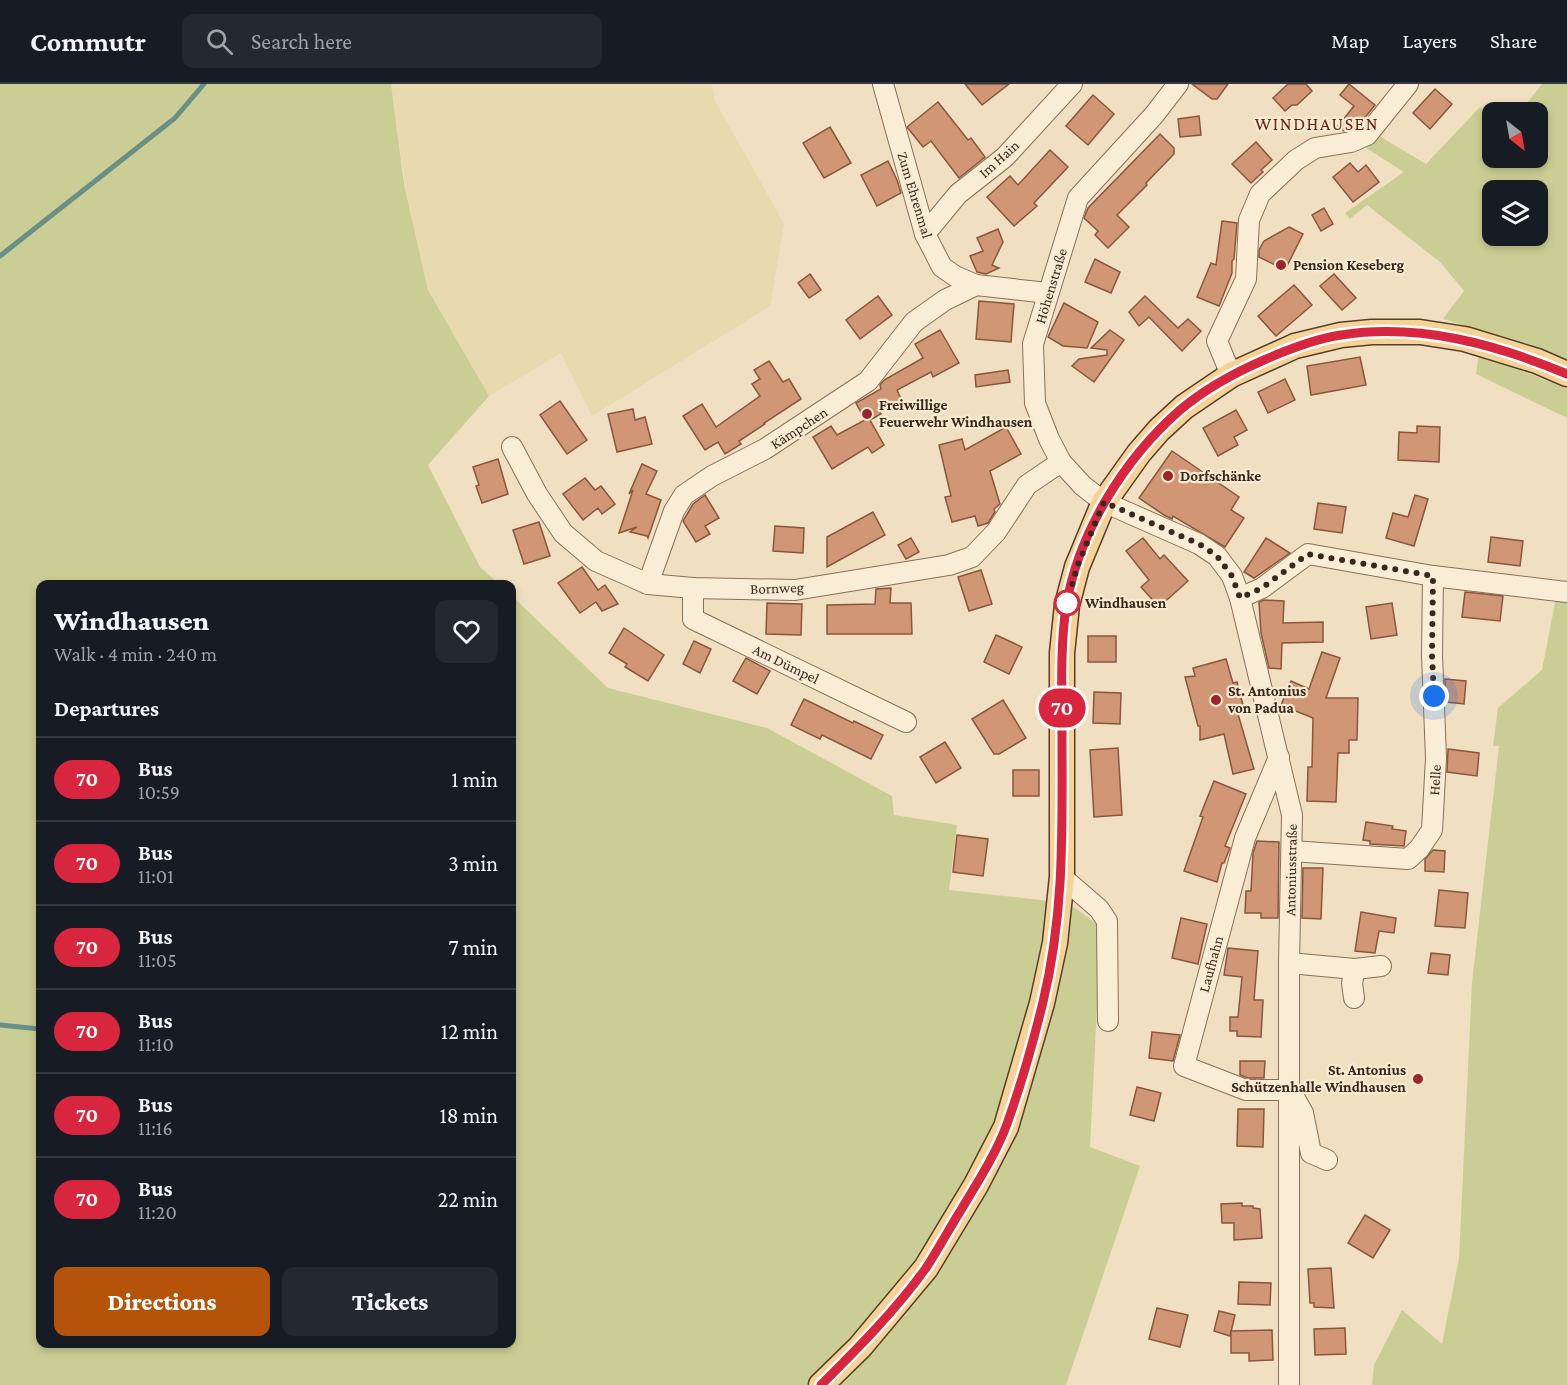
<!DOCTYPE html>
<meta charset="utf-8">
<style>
body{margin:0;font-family:"Crimson Pro",serif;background:#242831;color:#f1f3f6;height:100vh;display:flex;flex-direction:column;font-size:22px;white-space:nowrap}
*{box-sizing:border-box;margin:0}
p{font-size:20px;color:#9ea1a6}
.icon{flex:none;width:33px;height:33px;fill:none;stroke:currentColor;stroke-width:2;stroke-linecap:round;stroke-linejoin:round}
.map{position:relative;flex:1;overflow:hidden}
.panel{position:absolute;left:36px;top:496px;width:480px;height:768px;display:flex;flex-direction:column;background:#171b24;border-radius:12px;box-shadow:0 3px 9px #0003}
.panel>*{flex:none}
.badge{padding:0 12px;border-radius:20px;font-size:21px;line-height:39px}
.needle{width:39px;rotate:149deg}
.tools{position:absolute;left:1482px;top:18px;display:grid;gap:12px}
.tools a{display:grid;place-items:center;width:66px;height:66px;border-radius:12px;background:#171b24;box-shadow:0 3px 9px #0003;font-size:30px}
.you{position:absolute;width:30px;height:30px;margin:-15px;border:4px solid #fff;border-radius:50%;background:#1a73e8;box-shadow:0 0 0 9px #1a73e833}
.map>.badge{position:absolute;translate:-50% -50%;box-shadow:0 0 0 3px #fff}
h2{padding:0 18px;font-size:22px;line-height:54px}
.round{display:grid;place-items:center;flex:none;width:63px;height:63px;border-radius:12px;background:#242831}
.head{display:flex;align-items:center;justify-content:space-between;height:102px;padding:0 18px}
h1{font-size:28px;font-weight:800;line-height:45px}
.primary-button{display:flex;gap:12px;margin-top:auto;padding:12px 18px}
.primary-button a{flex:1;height:69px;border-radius:12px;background:#b45309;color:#fff;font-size:24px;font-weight:800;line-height:69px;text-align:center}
.primary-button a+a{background:#242831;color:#f1f3f6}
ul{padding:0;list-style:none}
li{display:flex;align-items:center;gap:18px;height:84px;padding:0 18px;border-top:2px solid #363941}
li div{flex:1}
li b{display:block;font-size:22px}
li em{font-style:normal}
li .badge{min-width:66px;font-weight:700;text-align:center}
header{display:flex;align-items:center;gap:36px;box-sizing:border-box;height:84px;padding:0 30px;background:#171b24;border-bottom:2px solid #363941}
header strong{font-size:28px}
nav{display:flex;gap:33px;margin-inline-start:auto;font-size:21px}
.search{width:420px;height:54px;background:#242831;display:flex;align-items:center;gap:15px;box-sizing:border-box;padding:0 21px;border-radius:12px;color:#9ea1a6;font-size:22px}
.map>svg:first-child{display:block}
</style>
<header>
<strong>Commutr</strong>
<div class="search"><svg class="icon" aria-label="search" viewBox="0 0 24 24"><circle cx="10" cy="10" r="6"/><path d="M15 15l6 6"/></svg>Search here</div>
<nav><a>Map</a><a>Layers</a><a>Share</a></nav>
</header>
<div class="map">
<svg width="1567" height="1301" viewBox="0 0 1567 1301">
<rect width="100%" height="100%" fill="#f0dfc1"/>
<!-- farmland -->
<polygon fill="#e6daae" points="391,0 712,0 715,17 784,140 770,222 592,332 561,269 489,312 428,206 405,101"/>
<!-- green -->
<g fill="#cbce94" fill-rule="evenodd">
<polygon points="0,0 391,0 404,100 428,206 489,312 428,381 480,483 500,501 40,501 40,1260 512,1260 512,512 608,604 767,644 892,712 894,731 957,741 949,806 1068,819 1101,843 1090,1063 1140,1082 1066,1301 0,1301"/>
<path d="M1542,0H1567V280L1497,251L1443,235L1464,207L1440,178L1367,121L1350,135L1345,129L1404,88L1360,60L1376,50L1426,80L1480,23L1492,33V74H1538V28H1520ZM1492,106H1538V152H1492Z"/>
<polygon points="1479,269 1567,305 1567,334 1476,290"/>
<polygon points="1556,514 1567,515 1567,1301 1372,1301 1374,1281 1402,1226 1442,1260 1459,1175 1472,899 1499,662 1493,662 1498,624 1542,586"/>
</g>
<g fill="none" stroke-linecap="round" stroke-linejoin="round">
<!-- stream -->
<g stroke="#6a9085" stroke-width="5">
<polyline points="0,172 175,34 204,0"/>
<polyline points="0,941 40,945"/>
</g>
</g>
<!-- building -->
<g fill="#d09675" stroke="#8a573c" stroke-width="1.5">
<polygon points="965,0 1009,0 982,21"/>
<polygon points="1192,0 1228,0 1217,15 1212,15"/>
<polygon points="1288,0 1306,0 1312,7 1297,21 1292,21 1285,27 1273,14"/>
<polygon points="1349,0 1375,21 1359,41 1344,47 1338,42 1354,22 1340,11"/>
<polygon points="1435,5 1452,20 1430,45 1413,29"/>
<polygon points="1093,11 1114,30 1088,61 1066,42"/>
<polygon points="938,18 968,56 971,54 985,73 959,94 931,57 923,63 907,43"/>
<polygon points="1199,32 1201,51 1180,53 1178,35"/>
<polygon points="830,43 851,79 824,94 803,59"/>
<polygon points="1160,50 1174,64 1174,70 1146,99 1147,101 1117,131 1129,143 1108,164 1095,151 1098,147 1084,134 1088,124"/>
<polygon points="1256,58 1272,76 1261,86 1263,88 1251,99 1232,80"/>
<polygon points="1050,66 1068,83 1034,119 1037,122 1014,142 987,113 1010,92 1018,101"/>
<polygon points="888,77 897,96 901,109 877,122 861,91"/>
<polygon points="1350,79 1358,88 1366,81 1379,98 1353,118 1333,93"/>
<polygon points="1324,124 1333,140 1321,147 1312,131"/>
<polygon points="1222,137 1237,139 1234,175 1232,177 1232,189 1219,222 1197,213 1211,179 1216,181"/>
<polygon points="1289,143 1303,150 1285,186 1259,173 1259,166 1264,157"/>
<polygon points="998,145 1003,158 992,181 999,184 986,190 977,188 970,172 983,167 977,154"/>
<polygon points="1095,175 1120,188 1111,209 1085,198"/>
<polygon points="810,190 821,206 809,214 798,199"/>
<polygon points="1334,190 1356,214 1342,226 1320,202"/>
<polygon points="1294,201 1312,221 1276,252 1258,232"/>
<polygon points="878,212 892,231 860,255 846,236"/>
<polygon points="1145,212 1178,244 1188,235 1201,247 1182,267 1149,233 1139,242 1129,228"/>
<polygon points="979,217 1014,220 1011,258 976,255"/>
<polygon points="1064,219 1098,238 1087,264 1063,262 1048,253"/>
<polygon points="940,246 959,279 933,293 931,288 897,306 902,317 879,326 881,330 870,336 884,361 872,369 868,363 832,385 813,353 831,342 837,351 865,336 856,319 881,305 880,301 884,296 923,274 915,260"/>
<polygon points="1110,246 1124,256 1094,298 1072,282 1079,275 1107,271 1107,266 1091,264"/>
<polygon points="1360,273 1366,301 1311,311 1307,282"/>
<polygon points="769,277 783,298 789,295 801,315 764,339 765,340 739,357 741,360 725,370 718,358 705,366 683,332 702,320 716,343 760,312 752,300 760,295 754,286"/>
<polygon points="1008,286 1010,298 976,303 975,291"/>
<polygon points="1285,295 1295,316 1268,329 1258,308"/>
<polygon points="560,317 587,356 567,370 540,331"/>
<polygon points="633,325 635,336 645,333 652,360 617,368 608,330"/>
<polygon points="1236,326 1247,346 1234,353 1238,361 1218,372 1203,344"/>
<polygon points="1417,342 1440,343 1439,378 1398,376 1399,348 1417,349"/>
<polygon points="1006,343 1021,370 990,387 1000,420 994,425 995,428 988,439 978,442 975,432 952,438 945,413 951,412 939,361 962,355 965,366"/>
<polygon points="1172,367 1239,413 1231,426 1244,434 1225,463 1173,432 1172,435 1164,431 1139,414"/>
<polygon points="498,375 508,410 482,419 476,402 479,401 473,383"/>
<polygon points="642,380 657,387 646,410 661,416 648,454 647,452 630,448 637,443 619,449 633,406 629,410"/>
<polygon points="585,394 595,406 601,402 615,420 602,430 598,424 583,436 563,410"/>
<polygon points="705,411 719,434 705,442 710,450 696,458 683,437 693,420"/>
<polygon points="1415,411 1428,415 1414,462 1386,454 1393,429 1408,433"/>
<polygon points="1318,419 1346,423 1342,449 1314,445"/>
<polygon points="873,428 885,451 827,483 827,453"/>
<polygon points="539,438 550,472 524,480 513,446"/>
<polygon points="775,442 804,444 803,469 773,467"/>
<polygon points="1491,453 1523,457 1520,482 1488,478"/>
<polygon points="911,454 919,468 906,475 898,461"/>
<polygon points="1143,454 1160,475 1164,471 1188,497 1159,523 1141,503 1149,496 1126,467"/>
<polygon points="1266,454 1290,469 1254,494 1244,488"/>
<polygon points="582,483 598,506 605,501 618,520 602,527 596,518 580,529 558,499"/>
<polygon points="981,486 992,520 969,527 958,493"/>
<polygon points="891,504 890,519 911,519 912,550 827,550 827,521 875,520 876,505"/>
<polygon points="1465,508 1503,512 1500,537 1462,533"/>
<polygon points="1264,516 1284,517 1283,539 1323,538 1323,558 1282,559 1281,585 1269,584 1261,549 1259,518"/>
<polygon points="767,519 802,520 801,551 766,550"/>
<polygon points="1392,519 1397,551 1371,555 1366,523"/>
<polygon points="624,544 664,571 648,597 625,583 627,580 609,569"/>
<polygon points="996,551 1022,563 1009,590 984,578"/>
<rect x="1088" y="552" width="28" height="26"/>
<polygon points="694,557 711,565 700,589 683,580"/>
<polygon points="1322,568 1340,574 1326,614 1358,614 1357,656 1349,656 1349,669 1338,669 1336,718 1307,717 1308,683 1312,683 1313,634 1281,621 1291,597 1309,605"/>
<polygon points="746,574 770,587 757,610 733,597"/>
<polygon points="1226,575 1233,599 1237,598 1243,621 1239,622 1241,629 1238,630 1254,685 1233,690 1224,650 1200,656 1200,642 1198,642 1185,593 1195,592 1193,584"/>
<polygon points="1445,595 1466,597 1464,620 1446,618"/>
<polygon points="1094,608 1121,609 1120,640 1093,639"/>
<polygon points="804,615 853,639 854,637 883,651 871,675 822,651 820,655 791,641"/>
<polygon points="1003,616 1026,654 999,670 994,670 972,635"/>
<polygon points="945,658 961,684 936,699 920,673"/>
<polygon points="1118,664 1122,731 1094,733 1090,666"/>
<polygon points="1448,665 1479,669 1477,692 1447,688"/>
<rect x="1013" y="686" width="26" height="26"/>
<polygon points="1214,697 1246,710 1225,762 1230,764 1224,779 1222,779 1217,798 1184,787 1203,733 1200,732"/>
<polygon points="1366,738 1393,742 1392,745 1406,747 1404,762 1370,760 1370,757 1363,756"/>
<polygon points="957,751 988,755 983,792 953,788"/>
<polygon points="1257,757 1279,758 1278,834 1261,834 1261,829 1245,829 1246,807 1251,807 1253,769"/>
<polygon points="1433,766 1445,767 1444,788 1425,787 1425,775"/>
<polygon points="1303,784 1323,784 1321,835 1302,834"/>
<polygon points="1439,806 1468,809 1465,844 1435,842"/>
<polygon points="1361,828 1396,834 1394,849 1379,847 1375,869 1355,867"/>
<polygon points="1181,834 1207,840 1198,880 1172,874"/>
<polygon points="1228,864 1258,867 1254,916 1263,916 1261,953 1237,952 1237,947 1230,947 1230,933 1238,933 1242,893 1224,891"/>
<polygon points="1431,869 1450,871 1448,891 1428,889"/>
<polygon points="1152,948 1180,951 1173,977 1149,974"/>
<polygon points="1240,977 1265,977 1264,994 1248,994 1240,991"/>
<polygon points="1137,1003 1161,1009 1154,1037 1130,1031"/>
<polygon points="1238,1025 1264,1025 1263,1063 1237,1062"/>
<polygon points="1242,1119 1242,1122 1253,1122 1253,1124 1260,1125 1262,1154 1234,1156 1234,1139 1222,1139 1221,1120"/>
<polygon points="1365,1131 1390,1146 1373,1174 1348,1159"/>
<polygon points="1331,1184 1334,1224 1314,1223 1314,1219 1310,1219 1308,1185"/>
<polygon points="1239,1198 1271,1199 1270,1221 1238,1220"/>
<polygon points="1157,1224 1188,1231 1180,1263 1149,1255"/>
<polygon points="1219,1227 1235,1231 1230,1252 1214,1247"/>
<polygon points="1345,1244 1346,1270 1315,1271 1314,1245"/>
<polygon points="1272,1246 1273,1276 1249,1277 1249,1269 1231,1269 1231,1247"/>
</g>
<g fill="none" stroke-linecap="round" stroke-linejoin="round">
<!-- minor casing -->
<g stroke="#8a7058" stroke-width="22">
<g id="minor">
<polyline points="883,0 925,150 942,183 955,192 976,201 1048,209"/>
<polyline points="1178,0 1154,31 1078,114 1033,260 1035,319 1049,355 1061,378 1083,402 1104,418 1199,460 1217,472 1232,492 1240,514 1292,731 1289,879 1289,1301"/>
<polyline points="925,150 958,110 1005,73 1072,0"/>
<polyline points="1231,291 1217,257 1246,195 1249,136 1260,110 1296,76 1315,64 1351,58 1367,51 1408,0"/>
<polyline points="512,363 537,410 563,449 596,477 648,500 693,504 795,506 949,481 972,473 996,448 1027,401 1061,378"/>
<polyline points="648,500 674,427 684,411 712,392 765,365 868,297 914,238 945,216 976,201"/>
<polyline points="693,504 693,535 906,638"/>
<polyline points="1240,514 1262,504 1308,470 1433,492 1567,508"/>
<polyline points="1279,673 1245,754 1184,982 1246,1006 1290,1006 1303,1029 1311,1069 1327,1076"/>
<polyline points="1292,767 1408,775 1419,765 1432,746 1436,674 1432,571 1433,492"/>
<polyline points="1062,793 1099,825 1107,837 1108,937"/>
<polyline points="1289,879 1355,885 1381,882"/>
<polyline points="1354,914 1352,899 1355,885"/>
</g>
</g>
<!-- major casing -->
<g stroke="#583e2c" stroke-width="27">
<polyline id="major" points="821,1301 860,1263 926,1184 976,1101 1006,1043 1042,919 1055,859 1062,793 1062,569 1067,521 1077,483 1104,418 1139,369 1159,346 1184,323 1231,291 1295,262 1341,251 1372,248 1420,248 1465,255 1537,277 1567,290"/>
</g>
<!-- minor -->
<use href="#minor" stroke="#faedd5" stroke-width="20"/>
<!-- major -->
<use href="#major" stroke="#f5d397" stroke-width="24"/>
</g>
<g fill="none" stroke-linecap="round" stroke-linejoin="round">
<!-- line casing -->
<g stroke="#fff" stroke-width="14">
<path id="line" d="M821,1301C858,1264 896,1226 926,1184C938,1166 949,1145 961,1126C977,1099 996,1070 1007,1040C1021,1001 1033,959 1043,918C1065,827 1062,743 1062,650C1062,608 1060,565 1066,523C1078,449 1124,375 1180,326C1205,305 1234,289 1264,276C1289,265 1314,255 1341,251C1419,239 1496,260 1567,290"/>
</g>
<!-- line -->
<use href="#line" stroke="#d7263d" stroke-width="9"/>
<!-- walk -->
<polyline stroke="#39291d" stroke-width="6" stroke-dasharray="0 10.8" points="1067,519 1067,520 1077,483 1104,418 1199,460 1217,472 1232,492 1240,514 1262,504 1308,470 1433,492 1432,571 1434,612"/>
</g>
<!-- markers -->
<g fill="#9c252c" stroke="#f7ead1" stroke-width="2">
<circle cx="1281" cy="181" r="6"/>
<circle cx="867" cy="330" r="6"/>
<circle cx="1168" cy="392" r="6"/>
<circle cx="1216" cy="616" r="6"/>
<circle cx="1418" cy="995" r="6"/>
</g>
<circle fill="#fff" stroke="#d7263d" stroke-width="3" cx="1067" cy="519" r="12"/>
<g text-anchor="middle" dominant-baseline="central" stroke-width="4.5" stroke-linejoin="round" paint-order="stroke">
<!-- street labels -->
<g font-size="15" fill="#39291d" stroke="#f7ead1">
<text transform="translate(999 75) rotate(-42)">Im Hain</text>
<text transform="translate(915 111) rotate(73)">Zum Ehrenmal</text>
<text transform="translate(1051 202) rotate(-73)">Höhenstraße</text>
<text transform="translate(799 344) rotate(-33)">Kämpchen</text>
<text transform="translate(777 504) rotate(-2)">Bornweg</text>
<text transform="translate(786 580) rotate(26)">Am Dümpel</text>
<text transform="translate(1435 696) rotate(-86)">Helle</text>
<text transform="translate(1291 786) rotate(-89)">Antoniusstraße</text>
<text transform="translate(1211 880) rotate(-75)">Laufhahn</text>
</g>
<!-- poi labels -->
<g font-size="15" font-weight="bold" fill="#39291d" stroke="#f7ead1" text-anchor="start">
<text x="1293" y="181">Pension Keseberg</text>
<text x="879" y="321">Freiwillige<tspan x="879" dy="17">Feuerwehr Windhausen</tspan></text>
<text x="1180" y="392">Dorfschänke</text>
<text x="1228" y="607">St. Antonius<tspan x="1228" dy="17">von Padua</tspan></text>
<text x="1406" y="986" text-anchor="end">St. Antonius<tspan x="1406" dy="17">Schützenhalle Windhausen</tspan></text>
</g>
<!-- stop labels -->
<g font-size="15" font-weight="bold" fill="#39291d" stroke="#f7ead1" text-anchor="start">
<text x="1085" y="519">Windhausen</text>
</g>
<!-- quarter labels -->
<g font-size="18" letter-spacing="1.5" fill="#68261a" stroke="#f7ead1">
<text x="1317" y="40">WINDHAUSEN</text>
</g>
</g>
</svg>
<div class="tools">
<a><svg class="needle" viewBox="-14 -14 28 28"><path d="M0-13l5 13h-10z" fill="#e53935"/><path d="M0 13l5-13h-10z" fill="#9ea1a6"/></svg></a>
<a><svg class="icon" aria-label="layers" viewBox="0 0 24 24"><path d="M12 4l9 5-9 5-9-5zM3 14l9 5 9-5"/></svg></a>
</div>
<div class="you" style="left:1434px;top:612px"></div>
<b class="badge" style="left:1062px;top:624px;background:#d7263d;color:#fff">70</b>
<section class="panel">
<div class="head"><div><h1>Windhausen</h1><p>Walk · 4 min · 240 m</p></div><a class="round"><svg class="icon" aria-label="heart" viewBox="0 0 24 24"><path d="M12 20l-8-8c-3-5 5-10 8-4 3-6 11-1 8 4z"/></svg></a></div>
<h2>Departures</h2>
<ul>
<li><span class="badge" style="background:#d7263d;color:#fff">70</span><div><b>Bus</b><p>10:59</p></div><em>1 min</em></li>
<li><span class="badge" style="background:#d7263d;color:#fff">70</span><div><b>Bus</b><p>11:01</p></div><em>3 min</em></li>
<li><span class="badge" style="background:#d7263d;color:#fff">70</span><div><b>Bus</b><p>11:05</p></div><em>7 min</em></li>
<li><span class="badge" style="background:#d7263d;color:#fff">70</span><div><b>Bus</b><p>11:10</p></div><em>12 min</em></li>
<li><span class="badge" style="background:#d7263d;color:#fff">70</span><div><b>Bus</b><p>11:16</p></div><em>18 min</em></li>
<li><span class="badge" style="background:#d7263d;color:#fff">70</span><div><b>Bus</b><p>11:20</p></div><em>22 min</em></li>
</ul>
<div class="primary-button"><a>Directions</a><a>Tickets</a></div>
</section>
</div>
